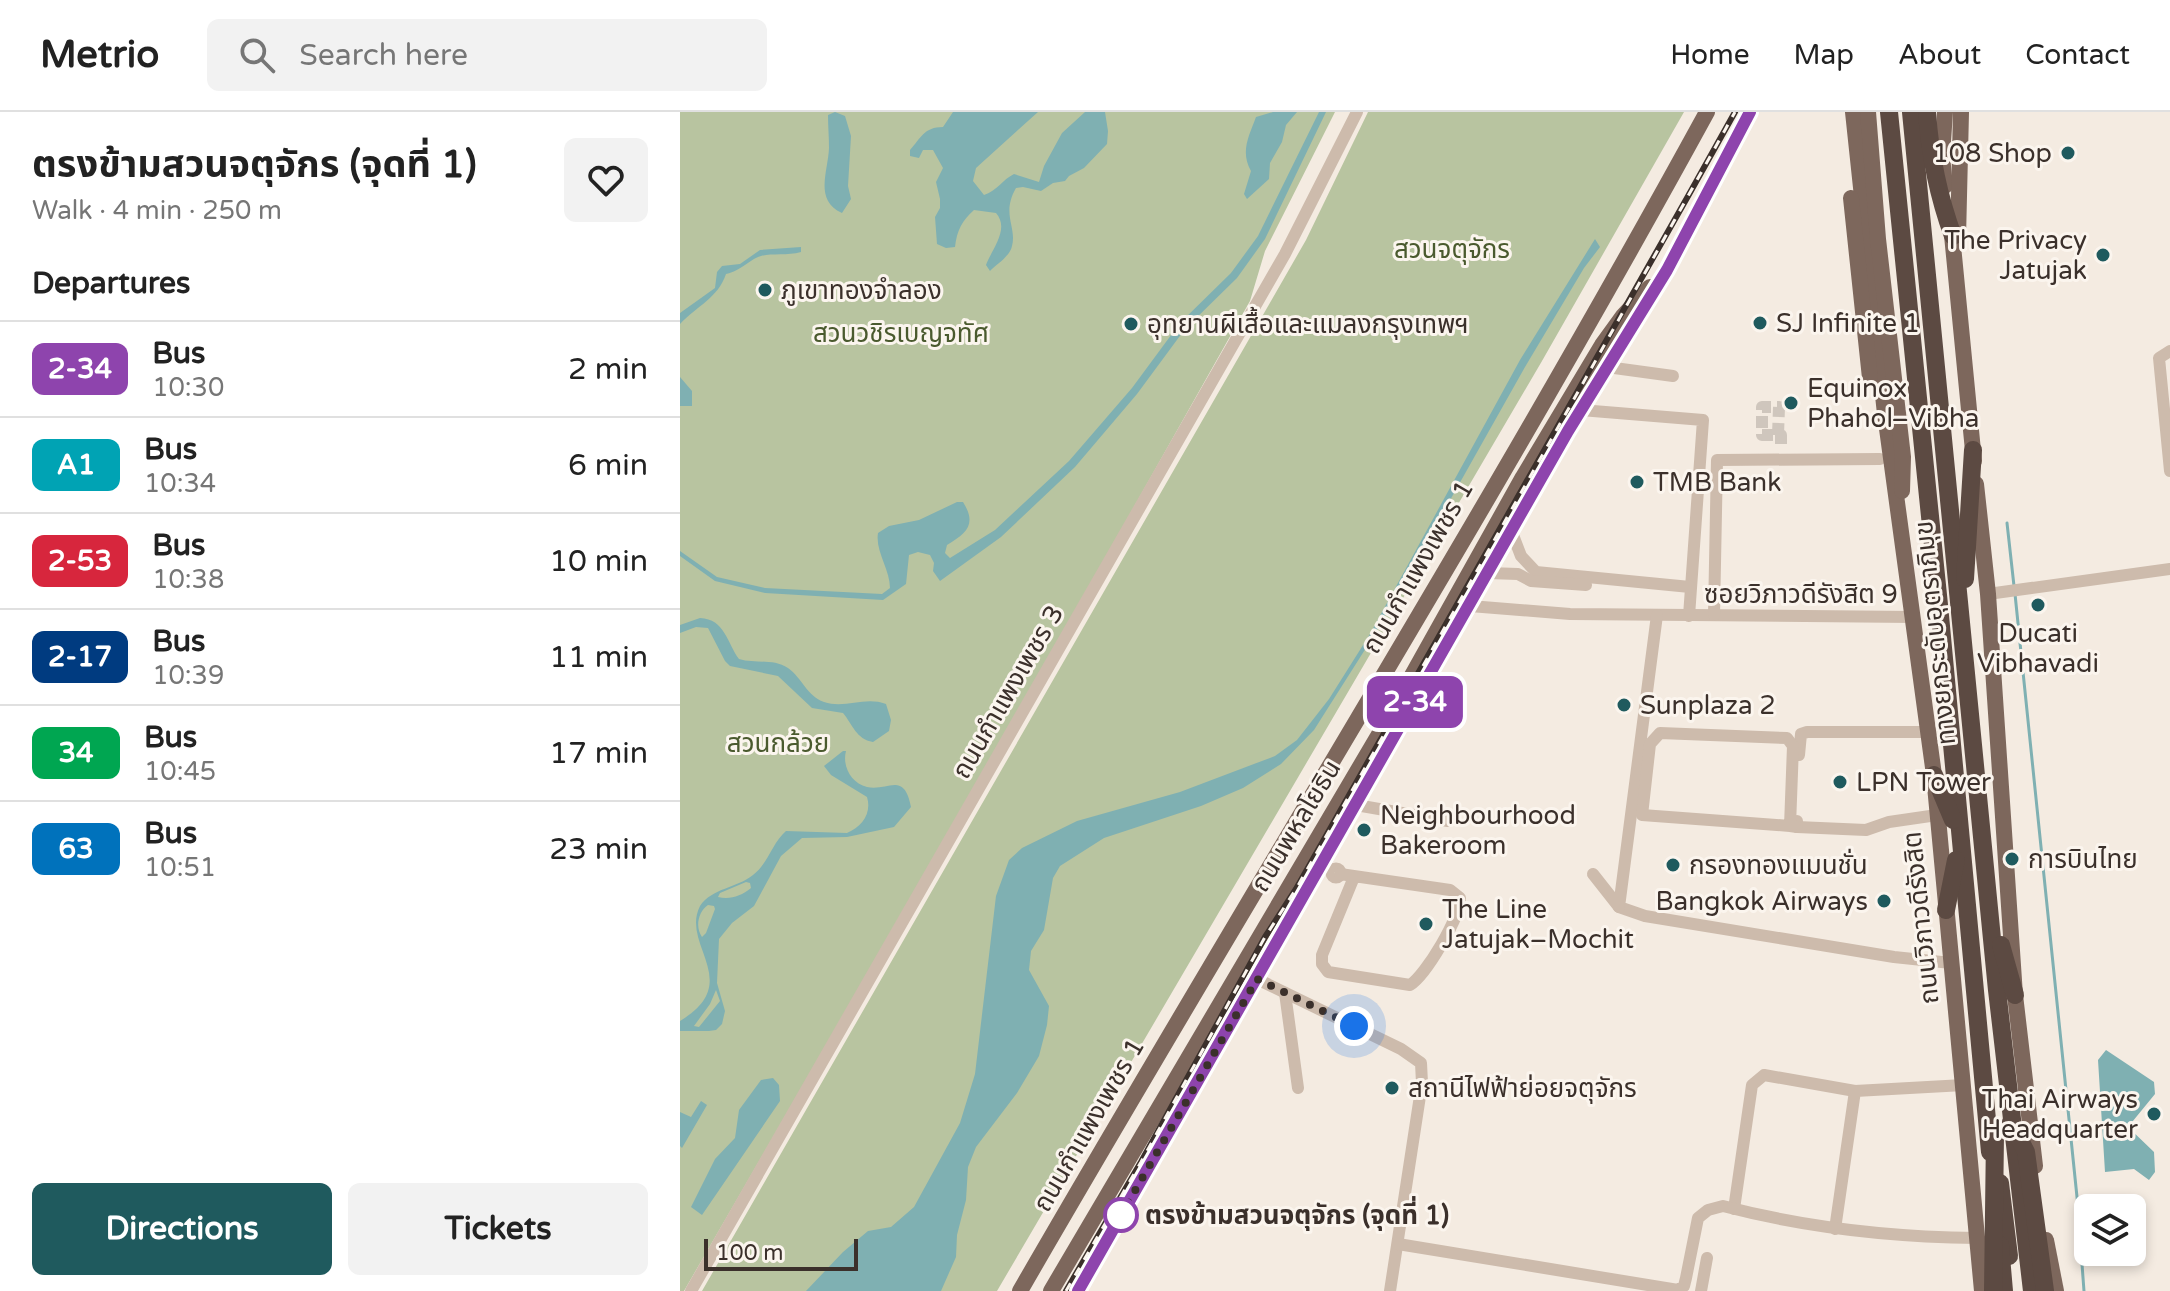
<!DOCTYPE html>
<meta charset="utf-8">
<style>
body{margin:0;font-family:"Varela Round","Noto Sans Thai",sans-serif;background:#f2f2f2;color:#222;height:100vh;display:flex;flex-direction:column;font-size:30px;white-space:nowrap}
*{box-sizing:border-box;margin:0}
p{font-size:26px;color:#767676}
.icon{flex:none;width:44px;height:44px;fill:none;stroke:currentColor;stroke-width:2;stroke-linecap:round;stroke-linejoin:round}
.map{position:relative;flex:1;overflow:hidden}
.panel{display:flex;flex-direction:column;background:#fff;width:680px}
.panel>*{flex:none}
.badge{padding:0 16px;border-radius:12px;font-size:28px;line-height:52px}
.buttons{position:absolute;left:1394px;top:1082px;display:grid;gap:16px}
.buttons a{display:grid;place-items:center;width:72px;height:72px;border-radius:12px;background:#fff;box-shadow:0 4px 12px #0003;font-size:40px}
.scale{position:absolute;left:24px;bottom:20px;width:154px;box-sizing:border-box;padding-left:8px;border:4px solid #3b302b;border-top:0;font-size:22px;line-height:28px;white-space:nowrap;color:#3b302b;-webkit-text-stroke:6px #fbf5ee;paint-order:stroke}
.you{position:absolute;width:40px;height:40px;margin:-20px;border:6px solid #fff;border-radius:50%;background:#1a73e8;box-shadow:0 0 0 12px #1a73e833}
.map>.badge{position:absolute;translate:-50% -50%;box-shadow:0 0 0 4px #fff}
h2{padding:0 32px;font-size:30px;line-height:72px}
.round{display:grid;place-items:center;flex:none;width:84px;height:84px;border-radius:12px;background:#f2f2f2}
.summary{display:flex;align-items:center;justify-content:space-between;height:136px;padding:0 32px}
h1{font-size:38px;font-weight:700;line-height:60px}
.button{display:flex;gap:16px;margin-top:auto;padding:16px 32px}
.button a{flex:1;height:92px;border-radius:12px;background:#1f5a5e;color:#fff;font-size:32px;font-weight:700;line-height:92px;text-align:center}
.button a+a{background:#f2f2f2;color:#222}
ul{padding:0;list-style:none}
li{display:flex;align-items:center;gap:24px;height:96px;padding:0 32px;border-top:2px solid #e0e0e0}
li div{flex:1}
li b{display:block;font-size:30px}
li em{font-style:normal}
li .badge{min-width:88px;font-weight:700;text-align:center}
header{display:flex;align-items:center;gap:48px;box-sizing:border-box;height:112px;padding:0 40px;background:#fff;border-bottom:2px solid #e0e0e0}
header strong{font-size:38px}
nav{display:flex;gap:44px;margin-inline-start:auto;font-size:28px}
.search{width:560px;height:72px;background:#f2f2f2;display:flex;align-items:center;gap:20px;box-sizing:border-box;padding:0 28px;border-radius:12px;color:#767676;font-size:30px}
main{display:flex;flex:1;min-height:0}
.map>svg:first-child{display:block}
</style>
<header>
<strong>Metrio</strong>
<div class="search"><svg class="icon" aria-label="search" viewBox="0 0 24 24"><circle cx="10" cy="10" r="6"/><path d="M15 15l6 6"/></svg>Search here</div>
<nav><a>Home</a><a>Map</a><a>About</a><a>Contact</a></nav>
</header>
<main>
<section class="panel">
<div class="summary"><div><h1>ตรงข้ามสวนจตุจักร (จุดที่ 1)</h1><p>Walk · 4 min · 250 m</p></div><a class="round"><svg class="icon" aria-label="heart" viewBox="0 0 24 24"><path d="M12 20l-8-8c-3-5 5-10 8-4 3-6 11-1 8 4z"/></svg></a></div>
<h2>Departures</h2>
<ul>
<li><span class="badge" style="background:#8e44ad;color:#fff">2-34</span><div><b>Bus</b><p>10:30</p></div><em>2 min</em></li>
<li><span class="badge" style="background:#00a3b4;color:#fff">A1</span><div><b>Bus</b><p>10:34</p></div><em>6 min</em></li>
<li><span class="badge" style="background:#d7263d;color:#fff">2-53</span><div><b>Bus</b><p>10:38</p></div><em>10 min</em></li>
<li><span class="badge" style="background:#003b80;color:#fff">2-17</span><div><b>Bus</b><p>10:39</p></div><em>11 min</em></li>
<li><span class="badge" style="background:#00a651;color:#fff">34</span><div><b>Bus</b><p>10:45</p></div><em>17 min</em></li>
<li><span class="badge" style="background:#0072bc;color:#fff">63</span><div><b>Bus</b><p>10:51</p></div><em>23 min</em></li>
</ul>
<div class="button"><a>Directions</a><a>Tickets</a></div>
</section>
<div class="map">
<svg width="1490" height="1179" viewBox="0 0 1490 1179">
<rect width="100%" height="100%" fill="#f4ebe1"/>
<!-- green -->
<g fill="#b8c4a0">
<polygon points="0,0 655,0 585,139 570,189 317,638 4,1179 0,1179"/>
<polygon points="688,0 1004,0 862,249 317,1179 22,1179 626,128"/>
</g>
<!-- water -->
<g fill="#7fb0b2" fill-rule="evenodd">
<path d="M155,0L165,4L171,24L168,74L171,87L162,101C134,88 148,60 149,36C149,25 148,14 148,3Z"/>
<path d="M273,0H358L296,56L293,69L304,83C318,78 322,68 334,62L359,70L364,54L382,21L405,0H425L428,19L427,32L404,56L389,64L385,69L373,71L361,79L343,75L336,76C321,102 337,115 332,134C330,144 317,152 310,159L306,153C312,137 330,117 316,101L294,98C282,109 277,118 275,135L266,136L257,132L255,105L260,96V87L256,70L263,56L253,38H243L239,46L230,44V38C241,26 244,15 263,15Z"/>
<path d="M593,0H617L606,13L602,30L590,51L589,67L567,87L564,82L571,59C560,40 569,24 576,5Z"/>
<path d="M639,0H646L585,127L557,166L505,217L457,282L395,355L321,425L260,469L253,459L254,451L250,443L238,440L229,443L226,472L203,488L85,481L35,469L0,444V439L37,465L85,476L202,482L210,476C210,457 195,439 198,421L209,414L239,408L277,390H283C297,412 287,421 267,433L265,441L270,446L315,418L389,349L452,276L500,211L551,161L578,124Z"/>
<polygon points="915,127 920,135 904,156 845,255 693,525 634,618 601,652 563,676 521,694 424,726 380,754 373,766 364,818 351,839 349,858 369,894 367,913 359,944 337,981 296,1035 288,1055 286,1088 277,1123 276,1145 261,1179 126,1179 163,1140 188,1119 211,1115 234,1095 280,1011 295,962 316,784 329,748 342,736 397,709 500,680 595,644 617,628 649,587 690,522 840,248"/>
<path d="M121,135V140C107,144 91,141 81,144C68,148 63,158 46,162C38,186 17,194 0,212V201L35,176L37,160L42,154L60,152L80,138Z"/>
<polygon points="0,265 12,279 12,294 0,294"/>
<path d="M20,506C45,507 47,531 59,547C75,552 93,546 108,556C122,566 127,584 144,590C165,597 185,584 206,592L211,608L209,619L193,630C176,627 173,613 163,601L132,596L98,564L50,554L45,549L28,516L16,515L0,521V513Z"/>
<path d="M163,639H166C162,654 171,671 187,675C207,680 224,658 231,695L214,715L167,725L122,726L101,744L74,794L52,811L39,827L37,871L45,899L42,912L36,918L29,919H0V909C65,870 0,833 20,794C32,776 57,776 73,763C88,752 92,731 106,719L167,721C182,715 192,701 187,685L151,663L144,654ZM66,770L70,771L71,776C61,784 50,788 38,785L40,781ZM28,793L34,794L35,797L26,821L22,825C15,815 18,800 28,793ZM36,878L40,889L19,915L14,914L30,892Z"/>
<polygon points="1426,938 1474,970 1475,982 1448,1015 1474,1040 1475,1060 1469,1068 1454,1057 1425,1060 1418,948"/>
<polygon points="93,966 99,973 100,989 22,1103 11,1095 35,1047 55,1026 59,998 81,968"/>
<polygon points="21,989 27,993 2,1036 0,1034 0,1000 11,1005"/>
</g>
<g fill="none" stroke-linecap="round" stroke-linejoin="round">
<!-- stream -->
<g stroke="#7fb0b2" stroke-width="3">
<polyline points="1327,411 1334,474"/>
<polyline points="1335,482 1397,1085 1404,1179"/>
</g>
<!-- minor-tunnel -->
<polyline stroke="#cfc6bd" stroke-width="12" stroke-dasharray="12 6" stroke-linecap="butt" points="1098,323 1099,295 1082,295 1082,323 1101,323 1101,332"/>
<!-- minor -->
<g stroke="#cdbbac" stroke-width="12">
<polyline points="1490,239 1479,246 1490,359"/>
<polyline points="927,255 993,264"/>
<polyline points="901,298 1023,308 1009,504"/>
<polyline points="831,418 841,444 856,460 1010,475"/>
<polyline points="808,461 838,462 851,469 906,473"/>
<polyline points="1308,482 1490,457"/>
<polyline points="790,494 890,502 1234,505"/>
<polyline points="977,503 939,795 965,804 1214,845 1271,851"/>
<polyline points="1034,503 1037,348 1200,347"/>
<polyline points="1119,643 1121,622 1127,620 1248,620"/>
<polyline points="676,693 768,709"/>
<polyline points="1117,709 1117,715 1186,718 1209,710 1257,703"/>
<polyline points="1110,714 1113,634 1107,626 980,621 970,632 962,703 1110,714 1117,715"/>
<circle cx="656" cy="761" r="4.5"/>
<path d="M660,762L770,778L780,786C781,804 746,863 730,873L648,860L642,852V843L674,765"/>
<polyline points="913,762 939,795"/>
<polyline points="577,867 721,937 741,951 742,971 710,1179"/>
<polyline points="605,881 618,976"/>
<polyline points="1054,1097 1072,973 1084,963 1175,979"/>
<polyline points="1155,1117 1175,979 1284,973"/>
<path d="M718,1132L998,1178L1004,1174L1006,1166L1018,1106L1028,1098L1043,1094C1127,1116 1212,1125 1298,1126"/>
<polyline points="11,1179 605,142 677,0"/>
<polyline points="1021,1179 1027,1146"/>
</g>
<!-- major -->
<g stroke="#7d675c" stroke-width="16">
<polyline points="1173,0 1205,302 1254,663 1302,1179"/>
<polyline points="1188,0 1198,127 1223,345 1222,379"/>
<polyline points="1265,0 1262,44 1265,74"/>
<polyline points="1171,86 1190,266"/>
<polyline points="1271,113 1294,349"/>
<polyline points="1278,126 1281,0"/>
<polyline points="1296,372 1308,482 1335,883 1355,1054"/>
<polyline points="1366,1128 1376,1179"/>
<path d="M340,1179C567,785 809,399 1027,0"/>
<polyline points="371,1179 701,619 843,365 922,233 943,204 970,175"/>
<polyline points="398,1179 888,319 987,158 1070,0"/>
</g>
<!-- highway -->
<g stroke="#5c4a42" stroke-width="18">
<polyline points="1209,0 1259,493 1310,1040"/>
<polyline points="1231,0 1317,878 1352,1179"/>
<path d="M1247,0C1250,43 1258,83 1273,124"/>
<polyline points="1285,467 1293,338"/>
<polyline points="1254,663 1273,708"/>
<polyline points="1266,798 1276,748"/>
<polyline points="1321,833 1335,883"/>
<polyline points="1320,1071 1329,1144"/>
<polyline points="1320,1133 1324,1179"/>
</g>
<!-- rail casing -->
<g stroke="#3b302b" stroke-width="6">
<path id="rail" d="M386,1179L461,1050L585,825L616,777C763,519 910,260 1055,0"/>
</g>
<!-- rail -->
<use href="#rail" stroke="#fbf5ee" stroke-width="3" stroke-dasharray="9" stroke-linecap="butt"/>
<!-- highway-bridge -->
<g stroke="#5c4a42" stroke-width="18">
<polyline points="1331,1010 1346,1040 1365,1179"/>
<polyline points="1313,1179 1315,1023"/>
</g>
</g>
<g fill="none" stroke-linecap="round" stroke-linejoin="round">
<!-- line casing -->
<g stroke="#fff" stroke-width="18">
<polyline id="line" points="398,1179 888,319 987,158 1070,0"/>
</g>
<!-- line -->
<use href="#line" stroke="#8e44ad" stroke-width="12"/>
<!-- walk -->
<polyline stroke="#3b302b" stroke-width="8" stroke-dasharray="0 14.4" points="441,1103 577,867 674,914"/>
</g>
<!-- markers -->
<g fill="#1f5a5e" stroke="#fbf5ee" stroke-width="3">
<circle cx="1388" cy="41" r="8"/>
<circle cx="1423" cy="143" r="8"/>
<circle cx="85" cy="178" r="8"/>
<circle cx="1080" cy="211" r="8"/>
<circle cx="451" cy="212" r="8"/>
<circle cx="1111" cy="291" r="8"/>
<circle cx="957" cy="370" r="8"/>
<circle cx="1358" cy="493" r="8"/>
<circle cx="944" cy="593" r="8"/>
<circle cx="1160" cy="670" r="8"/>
<circle cx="684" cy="718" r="8"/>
<circle cx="1332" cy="747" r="8"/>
<circle cx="993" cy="753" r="8"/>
<circle cx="1204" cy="789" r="8"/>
<circle cx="746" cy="812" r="8"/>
<circle cx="712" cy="976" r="8"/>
<circle cx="1474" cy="1002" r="8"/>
</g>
<circle fill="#fff" stroke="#8e44ad" stroke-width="4" cx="441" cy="1103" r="16"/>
<g text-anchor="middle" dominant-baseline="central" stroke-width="6" stroke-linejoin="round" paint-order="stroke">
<!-- poi labels -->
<g font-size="26" fill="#3b302b" stroke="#fbf5ee" text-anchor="start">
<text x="1372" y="41" text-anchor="end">108 Shop</text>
<text x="1407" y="128" text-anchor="end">The Privacy<tspan x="1407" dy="30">Jatujak</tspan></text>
<text x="101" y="178">ภูเขาทองจำลอง</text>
<text x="1096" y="211">SJ Infinite 1</text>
<text x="467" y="212">อุทยานผีเสื้อและแมลงกรุงเทพฯ</text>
<text x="1127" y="276">Equinox<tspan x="1127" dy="30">Phahol–Vibha</tspan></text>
<text x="973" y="370">TMB Bank</text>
<text x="1358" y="521" text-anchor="middle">Ducati<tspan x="1358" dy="30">Vibhavadi</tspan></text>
<text x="960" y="593">Sunplaza 2</text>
<text x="1176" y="670">LPN Tower</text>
<text x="700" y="703">Neighbourhood<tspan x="700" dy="30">Bakeroom</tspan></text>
<text x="1348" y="747">การบินไทย</text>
<text x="1009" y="753">กรองทองแมนชั่น</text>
<text x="1188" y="789" text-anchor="end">Bangkok Airways</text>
<text x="762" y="797">The Line<tspan x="762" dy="30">Jatujak–Mochit</tspan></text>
<text x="728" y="976">สถานีไฟฟ้าย่อยจตุจักร</text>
<text x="1458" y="987" text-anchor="end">Thai Airways<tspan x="1458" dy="30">Headquarter</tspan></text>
</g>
<!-- park labels -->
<g font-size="26" fill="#4a5a2e" stroke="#fbf5ee">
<text x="772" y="137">สวนจตุจักร</text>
<text x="221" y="221">สวนวชิรเบญจทัศ</text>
<text x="98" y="631">สวนกล้วย</text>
</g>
<!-- street labels -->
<g font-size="26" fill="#3b302b" stroke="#fbf5ee">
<text transform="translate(738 455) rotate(-60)">ถนนกำแพงเพชร 1</text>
<text x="1121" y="482">ซอยวิภาวดีรังสิต 9</text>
<text transform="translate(1255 521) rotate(-96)">ทางยกระดับอุตราภิมุข</text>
<text transform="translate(328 580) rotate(-60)">ถนนกำแพงเพชร 3</text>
<text transform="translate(616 714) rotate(-59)">ถนนพหลโยธิน</text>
<text transform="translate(1241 806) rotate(-96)">ถนนวิภาวดีรังสิต</text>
<text transform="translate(409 1013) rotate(-60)">ถนนกำแพงเพชร 1</text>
</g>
<!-- stop labels -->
<g font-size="26" font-weight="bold" fill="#3b302b" stroke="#fbf5ee" text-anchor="start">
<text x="465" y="1103">ตรงข้ามสวนจตุจักร (จุดที่ 1)</text>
</g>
</g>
</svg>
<div class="buttons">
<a><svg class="icon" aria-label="layers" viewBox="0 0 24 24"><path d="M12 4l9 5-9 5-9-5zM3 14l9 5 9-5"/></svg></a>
</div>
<div class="scale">100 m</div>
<div class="you" style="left:674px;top:914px"></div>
<b class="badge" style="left:735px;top:590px;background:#8e44ad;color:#fff">2-34</b>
</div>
</main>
